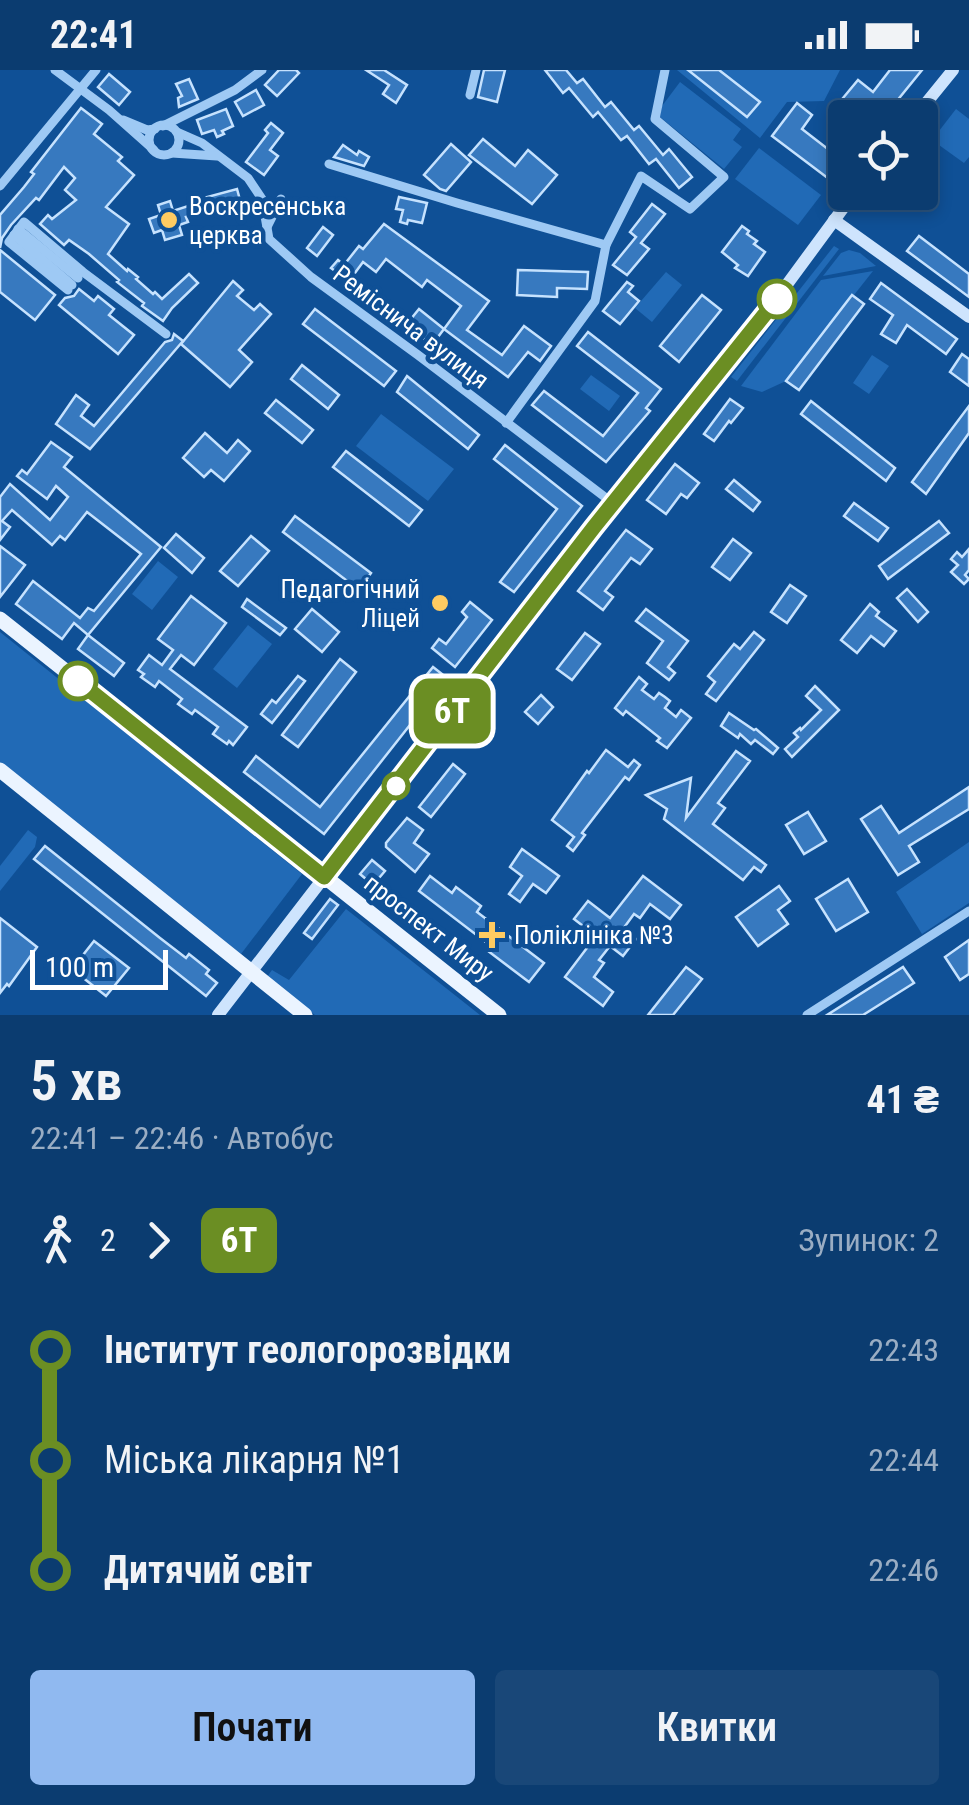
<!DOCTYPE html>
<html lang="uk">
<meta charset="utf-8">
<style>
body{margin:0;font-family:"Roboto Condensed",sans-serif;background:#194778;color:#f1f3f6;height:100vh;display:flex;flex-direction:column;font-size:38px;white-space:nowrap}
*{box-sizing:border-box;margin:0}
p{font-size:32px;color:#9aadc3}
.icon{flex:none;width:55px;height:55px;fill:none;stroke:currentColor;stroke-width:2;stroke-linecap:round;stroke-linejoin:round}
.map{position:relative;height:945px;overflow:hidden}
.sheet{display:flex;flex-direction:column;background:#0b3c70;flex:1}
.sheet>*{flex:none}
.badge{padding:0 20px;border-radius:15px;font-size:35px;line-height:65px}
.fabs{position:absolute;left:828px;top:30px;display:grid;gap:20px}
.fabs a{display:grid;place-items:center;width:110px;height:110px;border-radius:10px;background:#0b3c70;box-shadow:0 5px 15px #0003,0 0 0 2px #2b5683;font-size:50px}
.scale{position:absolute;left:30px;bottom:25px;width:138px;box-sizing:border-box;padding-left:10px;border:5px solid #fff;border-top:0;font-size:28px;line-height:35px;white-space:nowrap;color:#fff;-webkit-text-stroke:8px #0f5096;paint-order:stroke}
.map>.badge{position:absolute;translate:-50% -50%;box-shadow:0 0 0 5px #fff}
.legs{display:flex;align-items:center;gap:15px;height:110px;padding:0 30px;font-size:32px}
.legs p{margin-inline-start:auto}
.head{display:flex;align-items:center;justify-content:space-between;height:170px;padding:0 30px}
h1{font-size:55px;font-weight:600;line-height:75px}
.button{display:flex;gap:20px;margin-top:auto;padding:20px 30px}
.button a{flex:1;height:115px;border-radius:10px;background:#90b9f0;color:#111;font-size:40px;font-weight:600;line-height:115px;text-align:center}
.button a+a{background:#194778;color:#f1f3f6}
ul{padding:0 30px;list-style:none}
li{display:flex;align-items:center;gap:35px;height:110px;font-size:38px}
li i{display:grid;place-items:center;width:15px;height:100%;margin:0 12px;background:currentColor}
li i::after{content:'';width:25px;height:25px;margin:-12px;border:8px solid;border-radius:50%;background:#0b3c70}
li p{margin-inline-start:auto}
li:first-child i{background:linear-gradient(#0000 50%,currentColor 0)}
li:last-child i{background:linear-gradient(currentColor 50%,#0000 0)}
.status{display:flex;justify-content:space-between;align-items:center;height:70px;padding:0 50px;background:#0b3c70;direction:ltr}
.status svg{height:28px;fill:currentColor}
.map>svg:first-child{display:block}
</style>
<div class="status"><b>22:41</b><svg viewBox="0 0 49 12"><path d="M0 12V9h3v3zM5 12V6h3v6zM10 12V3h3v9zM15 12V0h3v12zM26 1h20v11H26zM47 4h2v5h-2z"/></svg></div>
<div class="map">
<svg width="969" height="945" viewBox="0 0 969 945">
<rect width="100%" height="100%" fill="#0f5096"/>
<!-- green -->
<g fill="#216ab6">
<polygon points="677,0 840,0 824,31 787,32 760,68"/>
<polygon points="680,12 741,59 733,70 742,77 724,99 660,47 662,36"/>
<polygon points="956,39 969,49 969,87 964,93 932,70"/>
<polygon points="759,78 821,125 798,155 735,109"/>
<polygon points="834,176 839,179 737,311 731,307"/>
<polygon points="849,180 860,183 876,196 823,206 841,183"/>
<polygon points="873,201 786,311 762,322 741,316 821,210"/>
<polygon points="666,202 682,215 652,252 635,238"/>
<polygon points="872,285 889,296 869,324 853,313"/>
<polygon points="591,305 620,326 609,341 580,319"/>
<polygon points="381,344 454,399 428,431 356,376"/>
<polygon points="158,491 178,507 152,540 132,524"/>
<polygon points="248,555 272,574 237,618 213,599"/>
<polygon points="0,562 302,804 241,884 0,693"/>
<polygon points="28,760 37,767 35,777 0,821 0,796"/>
<polygon points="969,772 969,833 922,864 896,822"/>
<polygon points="346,839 480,945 315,945 267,907 272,900 289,910"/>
</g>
<!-- building -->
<g fill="#3779bf" stroke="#c6e2fe" stroke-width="2.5">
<polygon points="279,0 296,0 299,3 277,26 265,15"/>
<polygon points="366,0 384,0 407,15 396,33 383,24 389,15"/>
<polygon points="484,0 505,0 497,32 478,27"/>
<polygon points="545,0 566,0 577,13 583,9 605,37 611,32 634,60 639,56 663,85 669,79 692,107 679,118 656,89 649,94 627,66 621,70 598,42 593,47 569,18 563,23"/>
<polygon points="688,0 719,0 760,32 747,47"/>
<polygon points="890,0 922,0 883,48 867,48 843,28 858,10 873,22"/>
<polygon points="109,4 130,22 119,35 98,17"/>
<polygon points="189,9 198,29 179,37 178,28 182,26 176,14"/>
<polygon points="256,20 264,35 243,46 235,32"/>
<polygon points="797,33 812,45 802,59 833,83 845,67 845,96 833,112 772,66"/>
<polygon points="81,38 102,54 94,64 122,87 118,91 134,105 106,137 129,154 108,184 127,201 128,199 138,207 136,209 153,224 155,222 162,229 189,204 198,213 172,238 163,251 142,236 144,233 117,212 119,210 89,184 69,170 64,175 40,154 48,145 52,149 76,130 65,120 75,108 64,97 39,130 36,128 11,155 2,168 0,178 0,145 24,117 34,104 31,102"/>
<polygon points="226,39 233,56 222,61 224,64 217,67 214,60 202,64 197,50"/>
<polygon points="271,53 283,63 270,80 278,86 264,105 246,92 268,63 265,60"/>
<polygon points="483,69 515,96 528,80 557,105 532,134 469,85"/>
<polygon points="451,74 471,92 446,121 440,119 424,105"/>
<polygon points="343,75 357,85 359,81 369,87 364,96 334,87"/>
<polygon points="237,119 240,130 211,139 207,127"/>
<polygon points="399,127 427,133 422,153 408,150 407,154 400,152 403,140 396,139"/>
<polygon points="170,131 173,141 188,136 191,146 186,147 188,152 179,155 182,165 165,170 162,160 154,163 149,149 161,145 158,135"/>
<polygon points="652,134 665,144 641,173 649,179 627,205 613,195 636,167 630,162"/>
<polygon points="384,154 489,231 467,260 502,285 524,256 551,276 540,291 528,282 508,307 444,259 461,236 427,210 422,217 386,189 376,202 363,192 349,211 331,198 338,190 344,195 359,176 363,179"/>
<polygon points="742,156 749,161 747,164 757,171 754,174 765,182 748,206 735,198 738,195 722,182"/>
<polygon points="323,157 333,165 317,186 307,178"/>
<polygon points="919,166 969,204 969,227 907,181"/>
<polygon points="0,180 55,225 35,250 0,222"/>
<polygon points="518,200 588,202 587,219 557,218 557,227 517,225"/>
<polygon points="233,211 243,220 237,226 254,240 260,234 271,244 239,280 252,292 230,317 181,274"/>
<polygon points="627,212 633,216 628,222 639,231 620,254 603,241"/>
<polygon points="881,213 957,269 946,284 907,255 896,273 881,264 893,245 870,229"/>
<polygon points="79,219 94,231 98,226 114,239 109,245 134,265 118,284 59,235 65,228 74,226"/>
<polygon points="702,225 721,240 679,292 660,276"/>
<polygon points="852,225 864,234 799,320 786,311"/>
<polygon points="315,239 396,301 384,316 303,254"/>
<polygon points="419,239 444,259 432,275 406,255"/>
<polygon points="588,262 661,319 646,338 650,341 606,392 532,335 544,321 603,366 638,323 577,276"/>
<polygon points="174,264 183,271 90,379 56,354 76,325 89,335 81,346 94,356 165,272 172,270"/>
<polygon points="962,284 969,289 969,316 950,302"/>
<polygon points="302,295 339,325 328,339 291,309"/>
<polygon points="407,306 479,365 468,379 397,322"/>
<polygon points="730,329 743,338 731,353 729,351 714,371 704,364"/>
<polygon points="276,330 313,360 302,373 265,343"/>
<polygon points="811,331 895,398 886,411 801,344"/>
<polygon points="969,336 969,363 926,424 912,412"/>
<polygon points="205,363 227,383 238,370 250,381 224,411 211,400 204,407 183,388"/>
<polygon points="51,372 72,387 64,397 161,477 88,565 74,553 62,569 16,534 33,511 80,548 88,538 94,541 141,484 87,442 65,470 60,466 52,475 12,440 2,451 10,457 0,470 0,427 10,414 50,450 68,427 56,416 47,429 17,406 22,400 27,404"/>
<polygon points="505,375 582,436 514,522 500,512 557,439 494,389"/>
<polygon points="346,381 422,440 409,456 333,397"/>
<polygon points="675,394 699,413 687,428 681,424 666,444 647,430"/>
<polygon points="734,410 760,432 753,441 726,419"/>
<polygon points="854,433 888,458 878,471 844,446"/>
<polygon points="295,446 371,503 359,520 283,462"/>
<polygon points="939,451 949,463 888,509 879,496"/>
<polygon points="626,460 652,479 640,494 631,488 605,521 613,527 603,540 578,521"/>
<polygon points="176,464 204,488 192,503 164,478"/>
<polygon points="251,466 269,481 238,516 220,501"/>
<polygon points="733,469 751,483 730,510 712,497"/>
<polygon points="0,476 25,495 0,527"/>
<polygon points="969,479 969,500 965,505 969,509 964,514 951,502 958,495 951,489 957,482 962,487"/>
<polygon points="790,515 806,526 787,553 771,542"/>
<polygon points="907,519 928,542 918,552 897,528"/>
<polygon points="191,526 226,553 194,595 181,585 170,599 247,657 233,675 229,671 227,674 213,664 218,657 195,640 192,644 178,634 182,629 159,611 155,617 141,607 144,604 138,600 149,585 162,595 173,580 158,569"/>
<polygon points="247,529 286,558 280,565 242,537"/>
<polygon points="470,532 492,550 455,597 432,578 439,569 446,574 467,547 462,542"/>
<polygon points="870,534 879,542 876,546 896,561 884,576 871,566 857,583 841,570"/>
<polygon points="312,539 339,562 322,582 295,559"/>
<polygon points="646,539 688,571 668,597 675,603 669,610 647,593 663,571 636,551"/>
<polygon points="754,562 764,570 716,631 706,624 715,612 708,606 734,574 740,579"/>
<polygon points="585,563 600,574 572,610 557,599"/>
<polygon points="88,565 124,593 114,606 78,579"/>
<polygon points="340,589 356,602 298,677 282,665"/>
<polygon points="433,597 447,608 324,764 244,702 256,686 320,737"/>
<polygon points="298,606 305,611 272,653 261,644 272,630 276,633"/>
<polygon points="639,607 647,614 642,620 654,629 659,623 665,627 670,631 665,638 676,647 681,640 691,648 667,678 657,671 660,668 626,641 623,645 615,638"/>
<polygon points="815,616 839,640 792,687 785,679 798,667 794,663 800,658 801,660 821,640 806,626"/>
<polygon points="541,625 553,637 538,654 525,642"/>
<polygon points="729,643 754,660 756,659 778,678 773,684 755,670 751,674 740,664 738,668 721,656"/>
<polygon points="606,680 628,697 634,690 640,695 629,710 625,707 582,763 585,765 573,781 567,776 574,767 552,750 587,701 589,703"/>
<polygon points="736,681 750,691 718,733 725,738 713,754 766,795 761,802 754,797 743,810 664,749 667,739 646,725 691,708 686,748"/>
<polygon points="453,694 465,704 431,747 419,737"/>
<polygon points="969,717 969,739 909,776 919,792 898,805 861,749 881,736 899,763"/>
<polygon points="808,742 826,771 804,784 786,755"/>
<polygon points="407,748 423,760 414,773 429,784 415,802 386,777 386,773"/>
<polygon points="45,776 160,868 186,888 189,884 209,900 206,904 217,913 206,926 34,789"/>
<polygon points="522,779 559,806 546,823 533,814 520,832 509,824 522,806 510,797"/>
<polygon points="372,790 385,801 373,815 360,804"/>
<polygon points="430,806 452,823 456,817 481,836 477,842 544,893 529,912 488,881 491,876 419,821"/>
<polygon points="643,806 681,835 670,849 650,834 640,848 634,844 623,859 636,869 623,886 610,876 599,890 604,893 594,907 613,922 603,936 565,907 596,866 574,849 588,831 610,848"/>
<polygon points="848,809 868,842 836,861 816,829"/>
<polygon points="779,816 790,831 778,840 788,854 758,876 736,847"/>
<polygon points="330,829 338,835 312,869 304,863"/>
<polygon points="0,848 37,877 9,916 7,914 0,923"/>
<polygon points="969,870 969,904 960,910 945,887"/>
<polygon points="94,871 129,898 106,926 72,899"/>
<polygon points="686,897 702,909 673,945 648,945"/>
<polygon points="903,897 914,913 863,945 827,945"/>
</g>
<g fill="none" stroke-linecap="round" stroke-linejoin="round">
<!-- street -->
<g stroke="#9ec9f4" stroke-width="9">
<polyline points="55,0 109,40 154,80"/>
<polyline points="470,25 476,0"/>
<polyline points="123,50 147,60 155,59"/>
<circle cx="164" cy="70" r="15"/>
<polyline points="163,56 235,20 262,0"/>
<polyline points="177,62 202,73 248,108 262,129 269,169 311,207 418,285 614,434"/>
<polyline points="172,83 217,86"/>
<polyline points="329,94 457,133 606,175"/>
<polyline points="0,116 96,0"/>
<polyline points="267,157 281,129"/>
<polyline points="18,159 78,208"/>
<polyline points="14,165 72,215"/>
<polyline points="68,220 9,172 24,152 83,202 166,264"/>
<polyline points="506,353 595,231 606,175 641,106 690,139 724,107 655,49 665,0"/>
<polyline points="807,945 969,841"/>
</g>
<!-- secondary -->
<g stroke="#cee4fd" stroke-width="12">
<polyline points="914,48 953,0"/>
<polyline points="834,150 969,247"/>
<polyline points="218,945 594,457 777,228 855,122"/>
</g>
<!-- primary -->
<g stroke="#ebf4ff" stroke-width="15">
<polyline points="0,549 499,945"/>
<polyline points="0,700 305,945"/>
</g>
</g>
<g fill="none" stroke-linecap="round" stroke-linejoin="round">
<!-- line-1 casing -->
<g stroke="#fff" stroke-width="22">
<polyline id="line-1" points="78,611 324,807 594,457 777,229"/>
</g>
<!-- line-1 -->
<use href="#line-1" stroke="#6b8e23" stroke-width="15"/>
</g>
<!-- markers -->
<g fill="#ffcb61" stroke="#0f5096" stroke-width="4">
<circle cx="169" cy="150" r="10"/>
<circle cx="440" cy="533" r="10"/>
<path d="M487 850h10v10h10v10h-10v10h-10v-10h-10v-10h10z"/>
</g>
<g fill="#fff" stroke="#6b8e23" stroke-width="5">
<circle cx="777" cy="229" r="18"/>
<circle cx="78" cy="611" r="18"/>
<circle cx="396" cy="716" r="12"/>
</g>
<g text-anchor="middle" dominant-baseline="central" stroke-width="9" stroke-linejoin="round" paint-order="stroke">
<!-- poi labels -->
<g font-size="25" fill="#fff" stroke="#0f5096" text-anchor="start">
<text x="189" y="136">Воскресенська<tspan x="189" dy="29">церква</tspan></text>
<text x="420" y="519" text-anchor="end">Педагогічний<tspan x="420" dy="29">Ліцей</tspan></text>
<text x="514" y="865">Поліклініка №3</text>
</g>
<!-- street labels -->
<g font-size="25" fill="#fff" stroke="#0f5096">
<text transform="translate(411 257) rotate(37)">Реміснича вулиця</text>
<text transform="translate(429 858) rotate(38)">проспект Миру</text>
</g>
</g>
</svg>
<div class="fabs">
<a><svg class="icon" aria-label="locate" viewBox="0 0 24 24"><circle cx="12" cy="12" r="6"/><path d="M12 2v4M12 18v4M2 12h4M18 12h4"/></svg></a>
</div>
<div class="scale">100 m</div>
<b class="badge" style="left:452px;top:641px;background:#6b8e23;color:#fff">6Т</b>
</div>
<section class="sheet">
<div class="head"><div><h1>5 хв</h1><p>22:41 – 22:46 · Автобус</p></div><b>41 ₴</b></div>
<div class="legs"><svg class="icon" aria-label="walk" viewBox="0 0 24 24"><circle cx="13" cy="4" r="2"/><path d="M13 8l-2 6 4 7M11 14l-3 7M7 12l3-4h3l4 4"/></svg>2<svg class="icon" aria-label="forward" viewBox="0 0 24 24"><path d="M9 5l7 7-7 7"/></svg><b class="badge" style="background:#6b8e23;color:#fff">6Т</b><p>Зупинок: 2</p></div>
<ul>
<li><i style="color:#6b8e23"></i><b>Інститут геологорозвідки</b><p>22:43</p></li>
<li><i style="color:#6b8e23"></i><span>Міська лікарня №1</span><p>22:44</p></li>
<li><i style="color:#6b8e23"></i><b>Дитячий світ</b><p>22:46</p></li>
</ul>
<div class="button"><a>Почати</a><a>Квитки</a></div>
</section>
